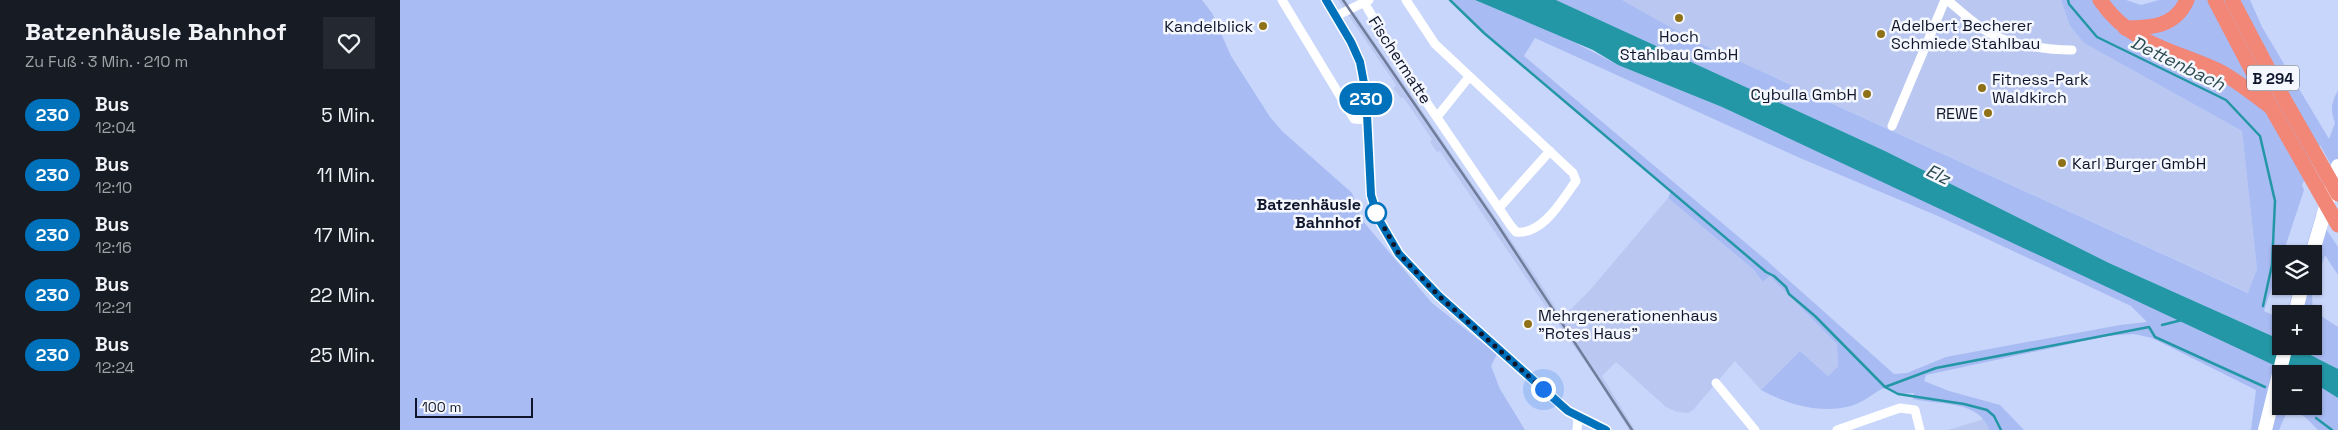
<!DOCTYPE html>
<html lang="de">
<meta charset="utf-8">
<style>
body{margin:0;font-family:"Space Grotesk",sans-serif;background:#242831;color:#f1f3f6;height:100vh;display:flex;flex-direction:column;font-size:19px;white-space:nowrap}
*{box-sizing:border-box;margin:0}
p{font-size:16px;color:#9ea1a6}
.icon{flex:none;width:28px;height:28px;fill:none;stroke:currentColor;stroke-width:2;stroke-linecap:round;stroke-linejoin:round}
.map{position:relative;flex:1;overflow:hidden}
.details{display:flex;flex-direction:column;background:#171b24;width:400px}
.details>*{flex:none}
.badge{padding:0 10px;border-radius:16px;font-size:18px;line-height:32px}
.buttons{position:absolute;left:1872px;top:245px;display:grid;gap:10px}
.buttons a{display:grid;place-items:center;width:50px;height:50px;border-radius:0px;background:#171b24;box-shadow:0 1px 4px #0004;font-size:25px}
.scale{position:absolute;left:15px;bottom:12px;width:118px;box-sizing:border-box;padding-left:5px;border:2px solid #0f162c;border-top:0;font-size:14px;line-height:18px;white-space:nowrap;color:#0f162c;-webkit-text-stroke:4px #f5f7fe;paint-order:stroke}
.you{position:absolute;width:25px;height:25px;margin:-12px;border:4px solid #fff;border-radius:50%;background:#1a73e8;box-shadow:0 0 0 8px #1a73e833}
.map>.badge{position:absolute;translate:-50% -50%;box-shadow:0 0 0 2px #fff}
.round{display:grid;place-items:center;flex:none;width:52px;height:52px;border-radius:0px;background:#242831}
.headline{display:flex;align-items:center;justify-content:space-between;height:85px;padding:0 25px}
h1{font-size:24px;font-weight:800;line-height:38px}
ul{padding:0;list-style:none}
li{display:flex;align-items:center;gap:15px;height:60px;padding:0 25px}
li div{flex:1}
li b{display:block;font-size:19px}
li em{font-style:normal}
li .badge{min-width:55px;font-weight:700;text-align:center}
main{display:flex;flex:1;min-height:0}
.map>svg:first-child{display:block}
</style>
<main>
<section class="details">
<div class="headline"><div><h1>Batzenhäusle Bahnhof</h1><p>Zu Fuß · 3 Min. · 210 m</p></div><a class="round"><svg class="icon" aria-label="heart" viewBox="0 0 24 24"><path d="M12 20l-8-8c-3-5 5-10 8-4 3-6 11-1 8 4z"/></svg></a></div>
<ul>
<li><span class="badge" style="background:#0072bc;color:#fff">230</span><div><b>Bus</b><p>12:04</p></div><em>5 Min.</em></li>
<li><span class="badge" style="background:#0072bc;color:#fff">230</span><div><b>Bus</b><p>12:10</p></div><em>11 Min.</em></li>
<li><span class="badge" style="background:#0072bc;color:#fff">230</span><div><b>Bus</b><p>12:16</p></div><em>17 Min.</em></li>
<li><span class="badge" style="background:#0072bc;color:#fff">230</span><div><b>Bus</b><p>12:21</p></div><em>22 Min.</em></li>
<li><span class="badge" style="background:#0072bc;color:#fff">230</span><div><b>Bus</b><p>12:24</p></div><em>25 Min.</em></li>
</ul>
</section>
<div class="map">
<svg width="1938" height="430" viewBox="0 0 1938 430">
<rect width="100%" height="100%" fill="#c8d6fb"/>
<!-- built -->
<g fill="#bac8f1">
<polygon points="938,0 946,0 1137,278 1162,318 1190,290 1268,198 1353,269 1363,282 1370,276 1386,290 1437,344 1438,366 1428,376 1400,351 1361,390 1335,361 1293,410 1288,413 1277,412 1266,407 1216,362 1202,376 1235,430 1229,430 1198,380 1137,294 1040,151 1037,152 1030,142 1032,139 1003,97 1001,98 993,88 996,85"/>
<polygon points="1222,0 1661,0 1670,26 1684,43 1842,131 1857,269 1849,293 1297,42"/>
<polygon points="1584,419 1589,430 1548,430"/>
</g>
<!-- green -->
<g fill="#a8bbf3" fill-rule="evenodd">
<polygon points="0,0 802,0 812,13 831,56 870,117 882,131 952,193 962,220 1032,303 1097,354 1091,366 1100,389 1125,430 0,430"/>
<path d="M1050,0H1075L1166,38L1218,65L1322,107L1865,359L1893,374H1881V406H1914V383L1938,398V430H1918C1908,420 1901,409 1886,414L1879,430H1851L1856,390L1752,338L1734,334L1707,336L1526,375L1524,381L1549,391L1600,405L1624,430H1589C1580,400 1538,405 1513,399L1514,393L1498,394L1485,387C1474,393 1462,403 1451,406C1420,414 1388,405 1361,390L1400,351L1428,376L1438,366L1437,344L1370,276L1363,282L1353,269L1268,198L1271,191L1084,33ZM1135,38L1400,158L1538,216L1731,306L1747,322L1720,325L1546,357L1507,373L1494,374L1366,260L1124,56Z"/>
<path d="M1156,0H1222L1297,42L1848,293L1857,269L1842,131L1684,43L1670,26L1661,0H1726L1741,5L1759,0H1850L1862,27L1929,139L1935,123C1930,109 1931,104 1938,90V177L1920,145L1902,185L1904,190L1864,311L1881,319V340L1709,263L1485,151Z"/>
<polygon points="1916,214 1938,247 1938,275 1925,255 1912,296 1913,314 1886,314 1895,286 1914,286 1914,254 1904,254"/>
<polygon points="1918,314 1938,327 1938,369 1893,346 1914,346 1914,316"/>
</g>
<!-- water -->
<polygon fill="#2497a7" points="1075,0 1156,0 1485,151 1709,263 1881,340 1881,346 1893,346 1938,369 1938,398 1914,383 1914,374 1893,374 1322,107 1218,65 1193,50"/>
<g fill="none" stroke-linecap="round" stroke-linejoin="round">
<!-- stream -->
<g stroke="#2497a7" stroke-width="2.5">
<polyline points="1050,0 1084,33 1366,272 1374,276 1386,287 1389,294 1415,316 1485,387 1498,394 1564,404 1587,410 1594,416 1601,430"/>
<polyline points="1668,0 1669,4 1697,37 1826,100 1860,136 1875,201 1872,265 1863,306"/>
<polyline points="1762,325 1782,320"/>
<polyline points="1485,387 1536,368 1749,327 1755,337 1865,387"/>
<polyline points="1903,406 1911,411"/>
<polyline points="1916,418 1932,430"/>
</g>
<!-- minor -->
<g stroke="#fff" stroke-width="9">
<polyline points="882,0 954,119 967,120"/>
<polyline points="926,0 951,42 960,62 966,94 971,195 978,217 999,254 1039,296 1168,411 1206,430"/>
<path d="M1547,0C1561,11 1575,25 1591,34C1612,45 1648,50 1672,50"/>
<path d="M964,2L995,56L1111,226L1116,232C1143,235 1162,200 1176,181L1173,173L1035,44L1006,0"/>
<polyline points="936,16 969,0"/>
<polyline points="1037,117 1069,77"/>
<polyline points="1492,126 1545,0"/>
<polyline points="1099,208 1150,151"/>
<polyline points="1316,383 1355,430"/>
<polyline points="1177,430 1178,418"/>
<polyline points="1437,430 1500,408 1515,410 1520,430"/>
</g>
<!-- secondary -->
<g stroke="#fff" stroke-width="14">
<polyline points="1912,254 1938,166"/>
<polyline points="1895,314 1902,286"/>
<polyline points="1865,430 1886,346"/>
</g>
<!-- trunk -->
<g stroke="#f28677" stroke-width="15">
<path d="M1700,0C1731,45 1771,49 1817,70C1835,79 1852,93 1868,105"/>
<polyline points="1815,0 1871,107 1938,225"/>
<polyline points="1832,0 1885,101 1938,194"/>
<path d="M1725,28C1751,28 1775,27 1787,0"/>
</g>
<!-- rail -->
<polyline stroke="#717c9a" stroke-width="2.5" points="943,0 1095,221 1232,430"/>
</g>
<g fill="none" stroke-linecap="round" stroke-linejoin="round">
<!-- line casing -->
<g stroke="#fff" stroke-width="11">
<polyline id="line" points="926,0 951,42 960,62 966,94 971,195 978,218 999,254 1039,296 1168,411 1206,430"/>
</g>
<!-- line -->
<use href="#line" stroke="#0072bc" stroke-width="8"/>
<!-- walk -->
<polyline stroke="#0f162c" stroke-width="5" stroke-dasharray="0 9" points="976,213 999,254 1039,296 1143,389"/>
</g>
<!-- markers -->
<g fill="#8f7217" stroke="#f5f7fe" stroke-width="2">
<circle cx="1279" cy="18" r="5"/>
<circle cx="863" cy="26" r="5"/>
<circle cx="1481" cy="34" r="5"/>
<circle cx="1582" cy="88" r="5"/>
<circle cx="1467" cy="94" r="5"/>
<circle cx="1588" cy="113" r="5"/>
<circle cx="1662" cy="163" r="5"/>
<circle cx="1128" cy="324" r="5"/>
</g>
<circle fill="#fff" stroke="#0072bc" stroke-width="2.5" cx="976" cy="213" r="10"/>
<g text-anchor="middle" dominant-baseline="central" stroke-width="5" stroke-linejoin="round" paint-order="stroke">
<!-- shield labels -->
<rect fill="#f5f7fe" stroke="#545a6b" stroke-width="1" x="1847" y="65.5" width="52" height="25" rx="4"/>
<g font-size="15" font-weight="bold" fill="#0f162c">
<text x="1873" y="78">B 294</text>
</g>
<!-- poi labels -->
<g font-size="16" fill="#0f162c" stroke="#f5f7fe" text-anchor="start">
<text x="1491" y="25">Adelbert Becherer<tspan x="1491" dy="18">Schmiede Stahlbau</tspan></text>
<text x="853" y="26" text-anchor="end">Kandelblick</text>
<text x="1279" y="36" text-anchor="middle">Hoch<tspan x="1279" dy="18">Stahlbau GmbH</tspan></text>
<text x="1592" y="79">Fitness-Park<tspan x="1592" dy="18">Waldkirch</tspan></text>
<text x="1457" y="94" text-anchor="end">Cybulla GmbH</text>
<text x="1578" y="113" text-anchor="end">REWE</text>
<text x="1672" y="163">Karl Burger GmbH</text>
<text x="1138" y="315">Mehrgenerationenhaus<tspan x="1138" dy="18">"Rotes Haus"</tspan></text>
</g>
<!-- street labels -->
<g font-size="16" fill="#0f162c" stroke="#f5f7fe">
<text transform="translate(1000 60) rotate(57)">Fischermatte</text>
</g>
<!-- stop labels -->
<g font-size="16" font-weight="bold" fill="#0f162c" stroke="#f5f7fe" text-anchor="end">
<text x="961" y="204">Batzenhäusle<tspan x="961" dy="18">Bahnhof</tspan></text>
</g>
<!-- water labels -->
<g font-size="18" font-style="italic" fill="#2c4c52" stroke="#f5f7fe">
<text transform="translate(1778 63) rotate(26)">Dettenbach</text>
<text transform="translate(1538 174) rotate(25)">Elz</text>
</g>
</g>
</svg>
<div class="buttons">
<a><svg class="icon" aria-label="layers" viewBox="0 0 24 24"><path d="M12 4l9 5-9 5-9-5zM3 14l9 5 9-5"/></svg></a>
<a>+</a>
<a>−</a>
</div>
<div class="scale">100 m</div>
<div class="you" style="left:1143px;top:389px"></div>
<b class="badge" style="left:966px;top:99px;background:#0072bc;color:#fff">230</b>
</div>
</main>
